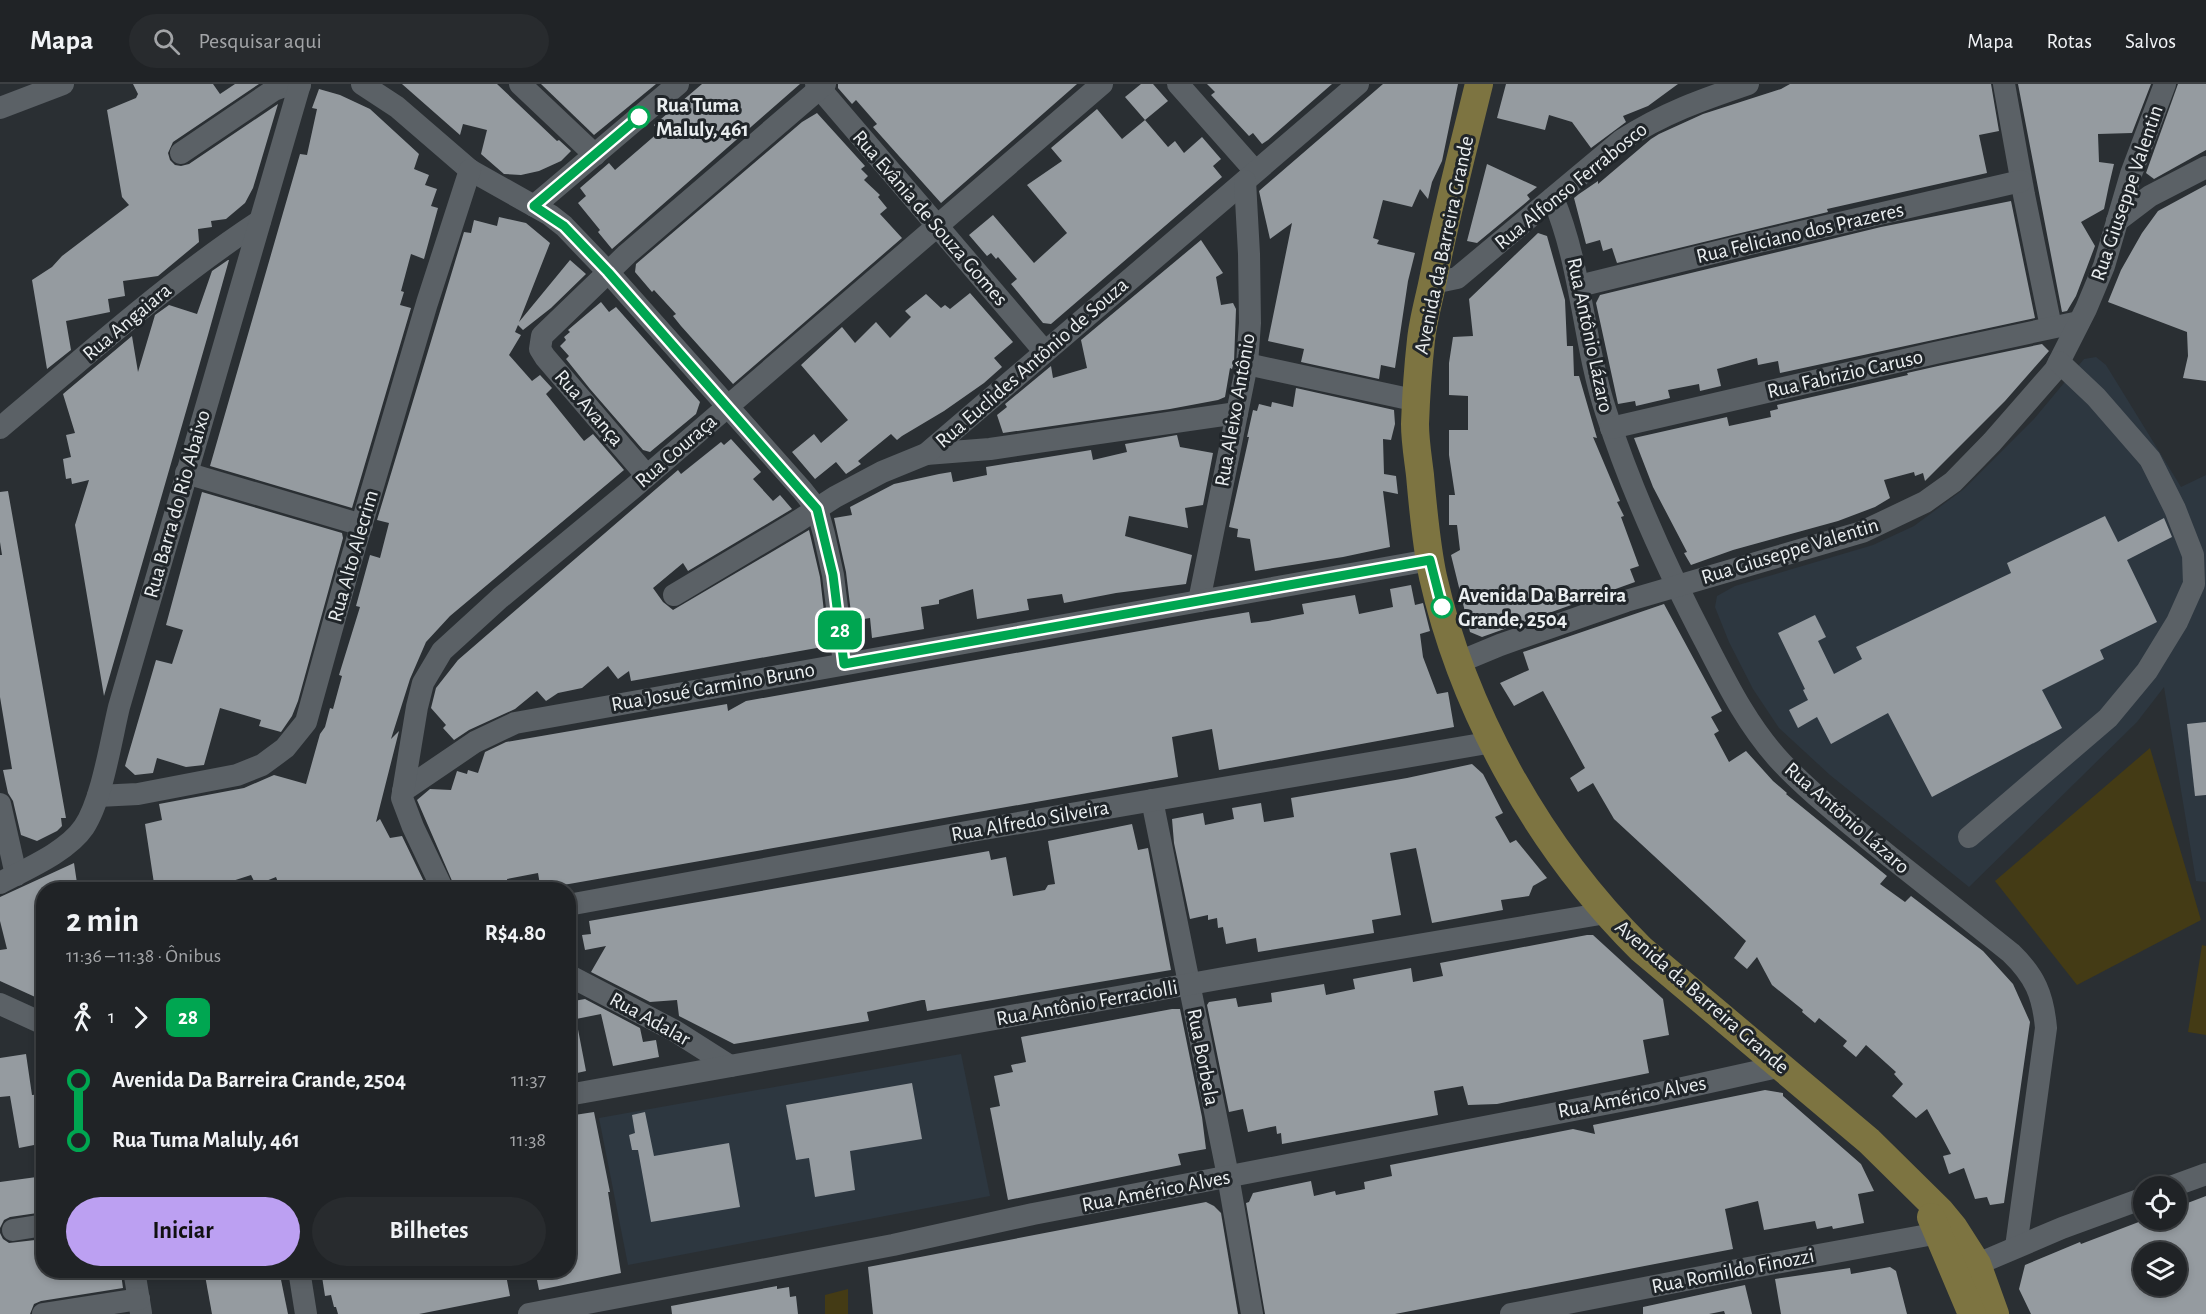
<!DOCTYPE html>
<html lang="pt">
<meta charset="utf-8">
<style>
body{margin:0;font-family:"Alegreya Sans",sans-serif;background:#282b2e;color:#f1f3f6;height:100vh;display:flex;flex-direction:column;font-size:22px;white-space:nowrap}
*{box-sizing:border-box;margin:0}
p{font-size:20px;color:#a2a4a7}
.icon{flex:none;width:33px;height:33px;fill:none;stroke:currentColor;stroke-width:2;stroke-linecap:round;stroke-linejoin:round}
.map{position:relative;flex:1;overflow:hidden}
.details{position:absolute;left:36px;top:798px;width:540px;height:396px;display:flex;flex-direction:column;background:#202326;border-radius:24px;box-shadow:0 3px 9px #0003,0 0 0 2px #3d4043}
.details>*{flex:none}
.badge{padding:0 12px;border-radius:9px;font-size:21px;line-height:39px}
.tools{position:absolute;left:2133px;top:1092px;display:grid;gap:12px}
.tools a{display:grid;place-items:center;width:54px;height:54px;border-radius:50%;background:#202326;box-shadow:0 3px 9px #0003,0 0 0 2px #3d4043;font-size:30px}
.map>.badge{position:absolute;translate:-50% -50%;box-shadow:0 0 0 3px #fff}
.legs{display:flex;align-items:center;gap:9px;height:66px;padding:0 30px;font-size:20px}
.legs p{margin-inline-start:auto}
.headline{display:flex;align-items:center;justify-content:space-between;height:102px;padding:0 30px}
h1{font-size:33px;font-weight:600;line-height:45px}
.action{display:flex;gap:12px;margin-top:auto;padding:12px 30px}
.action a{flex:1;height:69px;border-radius:36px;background:#bca0f2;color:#111;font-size:24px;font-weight:600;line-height:69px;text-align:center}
.action a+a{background:#282b2e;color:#f1f3f6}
ul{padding:0 30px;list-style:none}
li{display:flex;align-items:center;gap:21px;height:60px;font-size:22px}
li i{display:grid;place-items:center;width:9px;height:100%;margin:0 8px;background:currentColor}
li i::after{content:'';width:15px;height:15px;margin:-8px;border:4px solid;border-radius:50%;background:#202326}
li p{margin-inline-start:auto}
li:first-child i{background:linear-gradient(#0000 50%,currentColor 0)}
li:last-child i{background:linear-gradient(currentColor 50%,#0000 0)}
header{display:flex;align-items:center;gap:36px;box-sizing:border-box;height:84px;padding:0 30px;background:#202326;border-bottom:2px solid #3d4043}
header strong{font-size:28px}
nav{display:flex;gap:33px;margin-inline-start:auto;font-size:21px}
.search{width:420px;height:54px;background:#282b2e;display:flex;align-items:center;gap:15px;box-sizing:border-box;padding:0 21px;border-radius:33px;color:#a2a4a7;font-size:22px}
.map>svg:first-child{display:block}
</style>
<header>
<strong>Mapa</strong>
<div class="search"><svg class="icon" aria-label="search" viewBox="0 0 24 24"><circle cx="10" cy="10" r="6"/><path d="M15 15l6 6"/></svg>Pesquisar aqui</div>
<nav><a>Mapa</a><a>Rotas</a><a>Salvos</a></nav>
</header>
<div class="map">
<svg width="2206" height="1230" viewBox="0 0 2206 1230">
<rect width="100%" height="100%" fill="#2a2f33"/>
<!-- built -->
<g fill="#2d3740">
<polygon points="2096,273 2106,281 2181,403 2206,391 2206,798 2196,797 2164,603 2137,638 1969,803 1830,691 1779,644 1753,605 1729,558 1715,523 1717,512 1735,502 1873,461 1914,442 1964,405 2034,335 2084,275"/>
<polygon points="961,970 990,1112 628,1181 599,1034"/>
</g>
<!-- green -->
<g fill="#443b15">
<polygon points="2150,664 2201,836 2077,901 1995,797"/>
<polygon points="2202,861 2206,862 2206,951 2188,948"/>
<polygon points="848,1205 848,1230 825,1230 825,1211"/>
</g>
<!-- building -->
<g fill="#959ba0" fill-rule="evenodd">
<polygon points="133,0 213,0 220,10 235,0 259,0 173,58 168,69 170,76 175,81 181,82 189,80 278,20 253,104 245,119 226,135 211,137 212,143 198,145 199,158 158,192 123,197 125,212 108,215 110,228 66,237 71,266 47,285 32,196 52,183 62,172 129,121 122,113 107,26 136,14 138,10"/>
<polygon points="402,0 497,0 557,57 559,56 571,67 561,77 539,87 521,91 504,90 481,70 487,46 463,40 460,51"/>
<polygon points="541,0 656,0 594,51"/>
<polygon points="702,0 800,0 612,165 598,148 600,146 578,119 586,112 580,104 609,79 615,86 659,48 654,41"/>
<polygon points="838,0 1077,0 941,119 873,43 877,40 856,16 852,20 838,4"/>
<polygon points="1141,0 1153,0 1168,17 1145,36 1168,63 1175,57 1184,69 1202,53 1221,75 1213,82 1222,93 1051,240 1043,239 1011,200 1017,195 998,173 996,175 991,169 987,172 969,151 993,131 1034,179 1067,149 1027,101 1062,77 1051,64 1097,25 1122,55 1145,36 1125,13"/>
<polygon points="1207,0 1332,0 1268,56 1262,60 1253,49 1249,52 1211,11 1215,8"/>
<polygon points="1383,0 1458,0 1442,77 1432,98 1428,115 1420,105 1412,123 1383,116 1373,154 1379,156 1377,160 1415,169 1408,197 1395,284 1381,281 1379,295 1301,278 1304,265 1268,257 1292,139 1270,155 1259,107"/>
<polygon points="1506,0 1678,0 1648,22 1623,32 1626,38 1591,64 1572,38 1549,31 1545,46 1497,34"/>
<polygon points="1790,0 1991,0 1999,47 1979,51 1987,89 1827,125 1828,128 1617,179 1612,164 1603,167 1600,156 1586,160 1574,114 1579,110 1598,97 1598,100 1651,55 1659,50 1703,30 1781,5"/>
<polygon points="2018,0 2151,0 2132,49 2098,50 2099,78 2114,80 2109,101 2104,125 2081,138 2095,162 2076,212 2067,227 2062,228"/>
<polygon points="2178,0 2206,0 2206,66 2154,95 2146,89"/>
<polygon points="319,5 340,11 370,25 419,70 414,85 429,91 425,101 437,105 431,122 438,124 424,175 411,170 401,207 404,208 400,221 411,224 352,424 210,382 300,70 307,71 317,25 312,24"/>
<polygon points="817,29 865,82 861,85 868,92 864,96 880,111 878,113 887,124 880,130 902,154 733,300 681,242 673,232 676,230 654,206 652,208 635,188 636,180 802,38"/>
<polygon points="1487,80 1537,103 1527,111 1530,115 1523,121 1477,159 1467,157"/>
<polygon points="2206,101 2206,297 2183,294 2188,272 2187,248 2108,218 2121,186 2142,149 2158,127"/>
<polygon points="2011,117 2035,234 1780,289 1778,277 1758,281 1757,274 1717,285 1721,302 1700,307 1699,300 1668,306 1670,314 1636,322 1635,317 1618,320 1596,219 1600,211 1881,143"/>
<polygon points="499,133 526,139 550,159 519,238 570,176 586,190 551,224 523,246 518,241 515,248 521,251 509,271 532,297 540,291 552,304 546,310 584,357 593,350 624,386 450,532 426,558 410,595 391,655 399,647 376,738 380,735 390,754 402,752 428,806 281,806 276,793 256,801 251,791 220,801 221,806 155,806 145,740 162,736 159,720 244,704 274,691 306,700 320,650 325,643 330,624 333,625 342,592 339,591 360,523 356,522 370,471 380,474 389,439 377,436 464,148 471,149 474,136 497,142"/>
<polygon points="1538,149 1547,152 1565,216 1567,262 1573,262 1574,292 1579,292 1597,354 1593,353 1620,417 1617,418 1624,432 1621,433 1639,482 1630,485 1635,498 1482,553 1470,548 1451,471 1460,466 1457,441 1449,441 1449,411 1455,411 1449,371 1449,346 1468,346 1468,312 1449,311 1449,279 1453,253 1473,252 1469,215"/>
<polygon points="1201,156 1223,189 1216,193 1221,221 1233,219 1236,225 1234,278 1232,285 1230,284 1225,313 1218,316 1170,325 1003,349 997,331 1007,323 1005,320 1051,282 1053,294 1087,284 1081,256"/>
<polygon points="228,176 229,176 208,251 104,612 75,441 89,396 72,400 71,394 66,395 63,375 71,373 66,351 75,349 63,310 132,252 138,288 155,231 169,221 197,230 212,187"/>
<polygon points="970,209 1013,258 994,274 1002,283 984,299 944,327 902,352 897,356 891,350 858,377 861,380 846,390 836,378 815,395 792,368 814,350 821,359 848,336 801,281 842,243 855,259 876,238 890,254 911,233 905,227 926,210 941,224 945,221 950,225"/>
<polygon points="601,218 609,228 616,223 700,318 696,330 650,368 643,366 590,305 566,275 569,272 560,262 566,256 564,253 570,248 568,246"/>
<polygon points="2042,260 2049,267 2005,317 1925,397 1923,389 1915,392 1914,388 1884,396 1890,414 1875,423 1838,437 1733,466 1691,481 1684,469 1687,468 1653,403 1634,354 1727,333 1729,342 1771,333 1770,327 1778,325 1777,321 1908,291 1907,289 1938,282"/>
<polygon points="1296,304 1394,326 1395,340 1391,356 1383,355 1384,390 1396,392 1398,410 1383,407 1390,463 1343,473 1255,487 1250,455 1237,453 1238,445 1229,443 1249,353 1247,353 1253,326 1257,327 1259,320 1271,323 1272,318 1293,323"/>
<polygon points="1177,351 1180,363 1213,369 1203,421 1185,424 1188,444 1129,432 1125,452 1192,471 1186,500 1116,509 1064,519 1062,510 1027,515 1029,526 977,535 973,505 939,516 939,520 921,523 924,545 872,554 870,534 852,537 846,488 834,434 852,431 850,423 894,400 939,390 951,388 953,398 987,391 986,383 1091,366 1093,376 1127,368 1125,360"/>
<polygon points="731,355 761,388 753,395 773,417 780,411 792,425 688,487 683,479 653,504 663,518 673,526 809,446 820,493 828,562 631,597 629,587 618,595 608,582 582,604 558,609 546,617 537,607 515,625 469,646 454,656 443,644 446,641 431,624 436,604 458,576 678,386 681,390 721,358 724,361"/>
<polygon points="8,407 66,734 61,734 62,742 57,747 37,757 21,751 13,717 8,709 3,686 12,685 0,613 0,471 2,471 0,458 0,408"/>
<polygon points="202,408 342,449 343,454 298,617 292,632 281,648 259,642 261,636 220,624 204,681 186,683 157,674 153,689 135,691 125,682 156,576 172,580 183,546 166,541"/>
<polygon points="2105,432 2118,458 2164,434 2172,453 2127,476 2157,538 2100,566 2104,575 2042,606 2062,644 1932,713 1888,629 1831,660 1817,633 1798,644 1789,626 1808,616 1803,606 1805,605 1778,549 1815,531 1826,553 1818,557 1834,590 1862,575 1856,563 2011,489 2007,479"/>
<polygon points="1411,501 1415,521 1423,519 1430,547 1420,550 1423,573 1437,610 1448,608 1454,643 1219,686 1212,645 1172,653 1178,693 569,800 553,802 553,799 540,801 538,789 507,795 509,806 456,806 417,716 430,705 451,706 457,687 467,690 468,686 478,689 485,668 506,658 727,620 728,627 746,617 1207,535 1249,528 1251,539 1268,537 1304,530 1302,520 1355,511 1359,530 1393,523 1390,505"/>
<polygon points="1664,520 1722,627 1711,633 1719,647 1714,650 1729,678 1746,667 1773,697 1787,709 1786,710 1887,792 1880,800 1905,818 1911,812 1983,867 2013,900 2030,938 2004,1119 1990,1121 1987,1113 1975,1115 1964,1084 1949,1090 1943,1072 1951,1070 1927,1025 1916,1034 1892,1012 1903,1000 1894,990 1896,988 1866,961 1856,973 1843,962 1847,957 1819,934 1815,939 1802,928 1803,926 1772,901 1757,873 1747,885 1734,874 1746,857 1614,735 1593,699 1578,708 1570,694 1585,684 1543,607 1514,622 1500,599 1529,586 1523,568"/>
<polygon points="2206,638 2206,711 2195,712 2187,640"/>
<polygon points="1472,680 1483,690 1503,729 1495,733 1510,759 1516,756 1547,794 1533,802 1529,812 1501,816 1503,826 1432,839 1416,764 1390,769 1401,831 1372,836 1374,849 1258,868 1256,854 1226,860 1223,843 1218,844 1217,834 1208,836 1208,831 1190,835 1174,759 1172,735 1203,729 1205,741 1234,735 1232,724 1261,719 1264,738 1294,733 1291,714 1407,694"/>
<polygon points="1132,740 1138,766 1148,764 1171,886 927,927 925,916 922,916 867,928 869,937 734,960 679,932 677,916 650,918 591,888 606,862 585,866 582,851 591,850 589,837 989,767 991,776 1006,773 1013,812 1045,806 1048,801 1055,800 1048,757"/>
<polygon points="74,779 78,806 44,806 44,917 0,897 0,866 7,865 0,837 0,813"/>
<polygon points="1587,851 1593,851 1663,915 1669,951 1643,956 1649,989 1497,1020 1468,1021 1463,1002 1434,1007 1438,1031 1282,1060 1281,1049 1277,1050 1276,1042 1248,1048 1243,1025 1229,1028 1207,921 1209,918 1236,914 1238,923 1272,918 1271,909 1324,900 1326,911 1355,905 1353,895 1411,884 1413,898 1443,892 1440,879"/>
<polygon points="585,915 640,944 643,958 656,956 659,973 613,982 601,930 576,935 586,987 568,991 568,918"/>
<polygon points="1172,925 1180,925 1202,1033 1206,1065 1178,1070 1181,1081 1008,1116 990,1024 1000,1022 994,992 1013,988 1011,981 1026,978 1021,953"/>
<polygon points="26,970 32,1011 44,1010 44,1059 19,1064 10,1012 0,1013 0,974"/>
<polygon points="912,999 922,1055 850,1067 855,1106 815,1113 809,1074 796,1076 786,1021"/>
<polygon points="1765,1006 1783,1009 1783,1012 1861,1080 1874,1107 1858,1110 1864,1139 1833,1145 1832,1142 1817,1145 1815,1137 1764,1146 1758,1117 1725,1125 1733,1165 1395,1230 1265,1230 1246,1119 1249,1118 1253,1109 1311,1097 1314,1112 1335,1107 1336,1111 1365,1105 1364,1098 1392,1092 1390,1081 1573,1045 1595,1050 1593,1041"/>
<polygon points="594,1028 610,1108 608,1108 621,1189 539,1206 535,1186 568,1186 568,1032"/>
<polygon points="645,1028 654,1072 729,1059 740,1123 651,1138 638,1066 632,1066 629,1051 635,1049 632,1031"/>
<polygon points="44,1092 44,1128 10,1133 4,1136 0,1144 0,1098"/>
<path d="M2206,1112V1230H2031L2019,1205L2025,1181L2080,1158L2081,1160L2144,1136H2181L2177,1123ZM2144,1168H2176V1202H2144Z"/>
<polygon points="1206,1118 1214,1122 1221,1129 1238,1230 873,1230 868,1183"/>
<polygon points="0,1149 3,1155 9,1159 44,1155 44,1186 99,1186 100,1193 121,1190 123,1204 41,1217 34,1220 30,1230 0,1230"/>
<polygon points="1890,1183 1896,1187 1907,1230 1781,1230 1775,1195 1850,1184 1851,1190"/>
<polygon points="204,1186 279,1186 288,1230 212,1230"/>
<polygon points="321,1186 505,1186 510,1212 419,1230 338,1230 336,1223 334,1223 331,1211 325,1212"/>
<polygon points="1745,1201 1752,1230 1725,1230 1724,1227 1709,1230 1643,1230 1643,1223"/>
<polygon points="777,1202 777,1205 789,1203 790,1213 796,1212 798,1230 672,1230 671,1222"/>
</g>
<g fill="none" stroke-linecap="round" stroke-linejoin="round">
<!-- minor -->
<g stroke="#5b6166" stroke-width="22">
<polyline points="362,0 397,23 470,86 550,131 564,142 608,188 802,406 817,425 824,450 833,491 844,580"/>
<polyline points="520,0 595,71"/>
<polyline points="816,0 1045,268"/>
<polyline points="1178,0 1255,87"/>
<polyline points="2004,0 2024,111 2051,243"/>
<polyline points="0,24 63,0"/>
<polyline points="181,69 274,6 282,3 300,1"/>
<path d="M1553,114C1582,183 1583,258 1606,328C1632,409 1668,487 1708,563C1729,604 1750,645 1782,679C1815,713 1852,742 1889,772C1930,804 1971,837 2011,869C2035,892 2043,911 2046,944L2016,1163"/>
<polyline points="534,122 678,0"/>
<polyline points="2117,137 2150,112 2206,83"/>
<path d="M1433,199L1457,194L1622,56C1664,29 1701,16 1748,0"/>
<polyline points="1579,202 1741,162 2021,97"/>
<polyline points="1247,280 1418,317"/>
<path d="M0,344C85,273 167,198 260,137"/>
<polyline points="1611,344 1935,269 2079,238"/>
<polyline points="926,370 990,365 1237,329"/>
<polyline points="186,389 362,441"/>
<polyline points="647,392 545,273 540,265 542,252 627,170 825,0"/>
<polyline points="674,511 798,437 835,413 882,388 926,370 1358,0"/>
<polyline points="1199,517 1247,280 1250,239 1249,170 1245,97"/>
<polyline points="1459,578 1500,561 1626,517 1862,448 1925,418 1953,398 1992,358 2055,286 2086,225 2104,182 2131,90 2165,0"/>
<polyline points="403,707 475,658 515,639 1430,476"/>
<polyline points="98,712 138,710 237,691 262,681 285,664 306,638 347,490 427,219 470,86"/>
<polyline points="1152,716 1228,1092 1252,1230"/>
<polyline points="0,720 16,791"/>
<polyline points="1969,753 2108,634 2147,587 2177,538 2194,500 2193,471 2175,425 2150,375 2096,313 2059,278"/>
<path d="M0,799C26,785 67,768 84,743C102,716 111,656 119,623L300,0"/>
<polyline points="443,806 413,743 402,714 417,623 423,599 442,567 500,514 633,404 1102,0"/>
<polyline points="568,821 972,747 1493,658"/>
<polyline points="568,891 675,947 730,982"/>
<polyline points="0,920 44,940"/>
<polyline points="568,1011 1224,894 1606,829"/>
<polyline points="2173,1102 2206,1090"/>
<polyline points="13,1146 44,1141"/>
<polyline points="134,1186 141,1229"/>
<polyline points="299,1186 306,1230"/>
<polyline points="1961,1187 2062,1144 2144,1114"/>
<polyline points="43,1230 139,1215"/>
<polyline points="529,1230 893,1161 1033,1130 1651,1011 1782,982"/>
<polyline points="1511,1230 1732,1187 1939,1149 1954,1144"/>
</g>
<!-- major -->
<g stroke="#7d7441" stroke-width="28">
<path d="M1479,0C1463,65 1446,130 1433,196C1429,216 1423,236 1421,256C1418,283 1416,312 1415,340C1415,357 1418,374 1420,391C1423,425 1426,460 1433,493C1464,630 1541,766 1641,865L1869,1057L1940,1127L1954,1144L1977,1180L1995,1230"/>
<polyline points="1931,1133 1972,1230"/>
</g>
</g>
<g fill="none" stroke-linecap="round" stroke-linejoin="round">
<!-- line-1 casing -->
<g stroke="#fff" stroke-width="14">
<polyline id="line-1" points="639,33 534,122 564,142 608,188 817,425 833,491 844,580 1430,476 1442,523"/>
</g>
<!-- line-1 -->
<use href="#line-1" stroke="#00a651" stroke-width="9"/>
</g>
<!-- markers -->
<g fill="#fff" stroke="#00a651" stroke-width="3">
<circle cx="639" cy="33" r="10"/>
<circle cx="1442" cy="523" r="10"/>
</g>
<g text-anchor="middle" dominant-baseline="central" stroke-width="6" stroke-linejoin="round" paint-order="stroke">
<!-- stop labels -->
<g font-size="21" font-weight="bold" fill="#eaeef0" stroke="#202529" text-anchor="start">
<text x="656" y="21">Rua Tuma<tspan x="656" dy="24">Maluly, 461</tspan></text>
<text x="1458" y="511">Avenida Da Barreira<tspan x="1458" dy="24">Grande, 2504</tspan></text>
</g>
<!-- street labels -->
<g font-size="21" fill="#eaeef0" stroke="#202529">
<text transform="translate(1571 102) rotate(-39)">Rua Alfonso Ferrabosco</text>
<text transform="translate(2127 109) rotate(-71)">Rua Giuseppe Valentin</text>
<text transform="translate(930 134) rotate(49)">Rua Evânia de Souza Gomes</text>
<text transform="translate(1800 149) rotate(-13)">Rua Feliciano dos Prazeres</text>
<text transform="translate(1444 161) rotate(-78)">Avenida da Barreira Grande</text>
<text transform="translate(127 238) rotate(-40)">Rua Angaiara</text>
<text transform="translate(1590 251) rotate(78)">Rua Antônio Lázaro</text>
<text transform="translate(1032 279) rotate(-41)">Rua Euclides Antônio de Souza</text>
<text transform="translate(1845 290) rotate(-13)">Rua Fabrizio Caruso</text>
<text transform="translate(589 324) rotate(49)">Rua Avança</text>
<text transform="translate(1235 326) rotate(-80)">Rua Aleixo Antônio</text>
<text transform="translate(676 367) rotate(-41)">Rua Couraça</text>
<text transform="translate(177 420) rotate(-74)">Rua Barra do Rio Abaixo</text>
<text transform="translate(1790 467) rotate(-17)">Rua Giuseppe Valentin</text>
<text transform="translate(353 472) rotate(-74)">Rua Alto Alecrim</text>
<text transform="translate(713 603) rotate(-10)">Rua Josué Carmino Bruno</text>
<text transform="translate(1847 734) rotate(41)">Rua Antônio Lázaro</text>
<text transform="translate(1030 737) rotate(-10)">Rua Alfredo Silveira</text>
<text transform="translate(1702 913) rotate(41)">Avenida da Barreira Grande</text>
<text transform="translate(1087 919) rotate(-10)">Rua Antônio Ferraciolli</text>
<text transform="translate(650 935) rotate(29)">Rua Adalar</text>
<text transform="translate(1203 973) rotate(79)">Rua Borbela</text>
<text transform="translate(1632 1013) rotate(-11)">Rua Américo Alves</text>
<text transform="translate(1156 1107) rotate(-11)">Rua Américo Alves</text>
<text transform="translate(1733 1187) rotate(-11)">Rua Romildo Finozzi</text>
</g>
</g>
</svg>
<div class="tools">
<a><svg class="icon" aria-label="locate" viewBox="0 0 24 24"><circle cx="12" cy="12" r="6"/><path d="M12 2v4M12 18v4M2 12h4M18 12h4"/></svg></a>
<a><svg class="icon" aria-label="layers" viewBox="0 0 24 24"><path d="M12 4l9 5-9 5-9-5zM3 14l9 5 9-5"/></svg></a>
</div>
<b class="badge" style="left:840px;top:546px;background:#00a651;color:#fff">28</b>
<section class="details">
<div class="headline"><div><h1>2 min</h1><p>11:36 – 11:38 · Ônibus</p></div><b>R$4.80</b></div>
<div class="legs"><svg class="icon" aria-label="walk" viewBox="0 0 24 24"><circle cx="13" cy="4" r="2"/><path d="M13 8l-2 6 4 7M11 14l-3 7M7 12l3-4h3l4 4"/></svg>1<svg class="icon" aria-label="forward" viewBox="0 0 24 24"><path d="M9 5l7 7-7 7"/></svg><b class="badge" style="background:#00a651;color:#fff">28</b></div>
<ul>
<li><i style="color:#00a651"></i><b>Avenida Da Barreira Grande, 2504</b><p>11:37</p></li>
<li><i style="color:#00a651"></i><b>Rua Tuma Maluly, 461</b><p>11:38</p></li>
</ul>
<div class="action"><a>Iniciar</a><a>Bilhetes</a></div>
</section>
</div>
